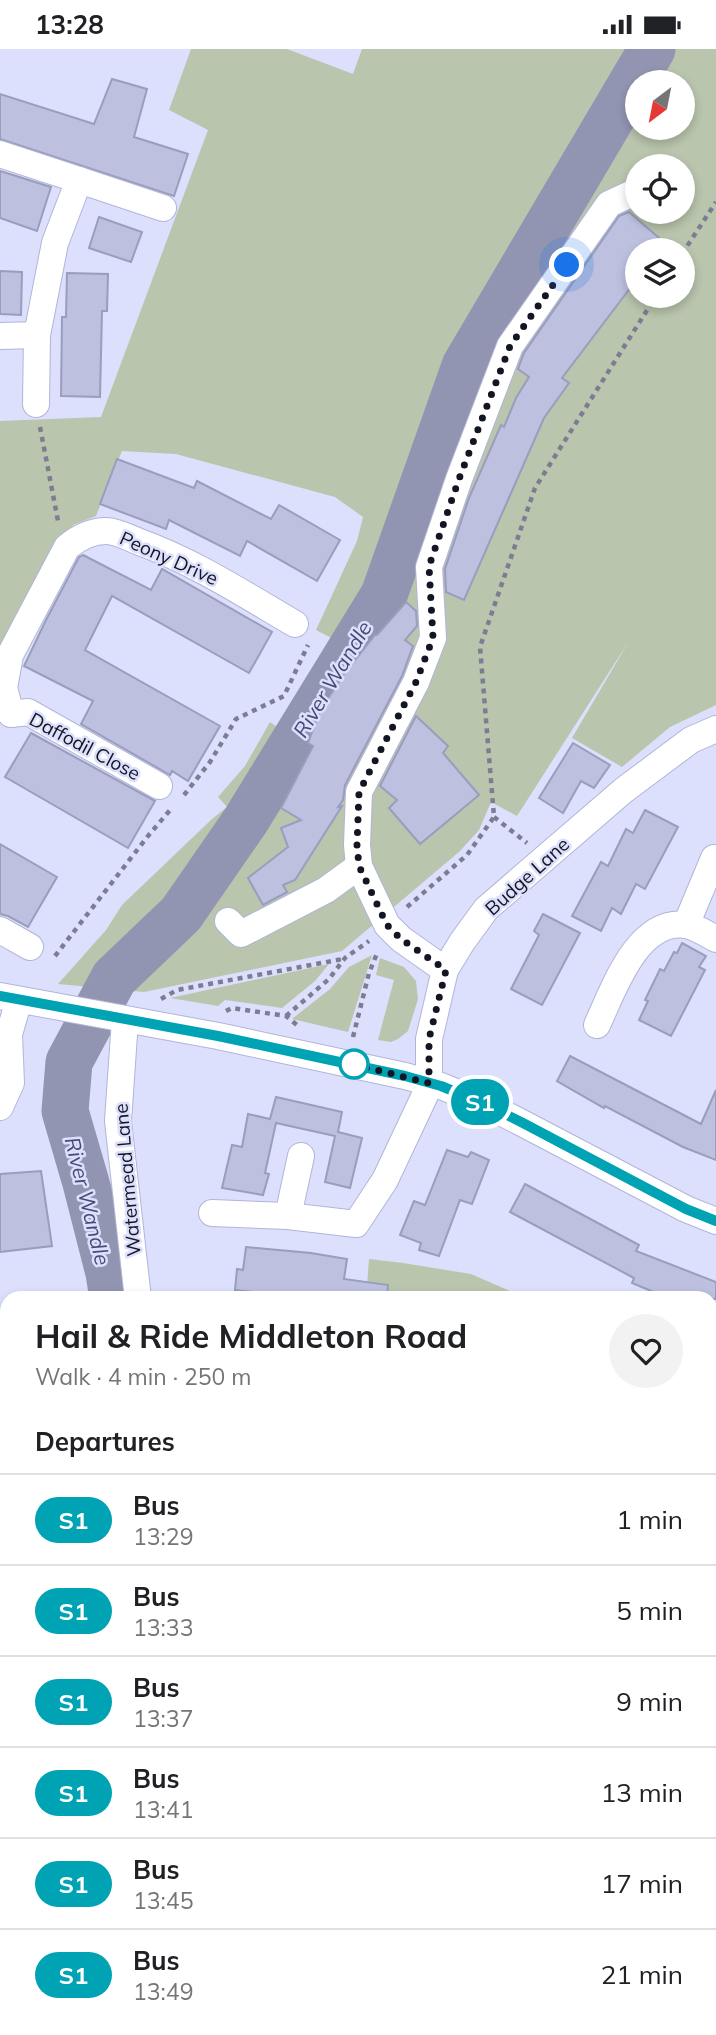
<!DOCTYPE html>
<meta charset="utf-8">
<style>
body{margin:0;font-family:Mulish,sans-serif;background:#f2f2f2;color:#202124;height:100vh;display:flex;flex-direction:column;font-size:26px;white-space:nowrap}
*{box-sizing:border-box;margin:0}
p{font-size:23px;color:#757577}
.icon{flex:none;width:38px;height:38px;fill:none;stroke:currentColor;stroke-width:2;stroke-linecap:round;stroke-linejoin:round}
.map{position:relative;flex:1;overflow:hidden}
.side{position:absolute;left:0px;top:1242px;width:718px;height:744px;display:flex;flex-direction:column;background:#fff;border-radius:21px 21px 0 0;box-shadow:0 4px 10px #0003}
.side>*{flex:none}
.badge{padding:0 14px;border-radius:23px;font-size:24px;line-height:46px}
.needle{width:46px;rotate:212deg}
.buttons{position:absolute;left:625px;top:21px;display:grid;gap:14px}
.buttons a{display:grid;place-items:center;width:70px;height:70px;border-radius:50%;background:#fff;box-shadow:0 4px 10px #0003;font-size:35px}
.you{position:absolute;width:35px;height:35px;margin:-18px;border:5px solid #fff;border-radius:50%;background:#1a73e8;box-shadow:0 0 0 10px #1a73e833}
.map>.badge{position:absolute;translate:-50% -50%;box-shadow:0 0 0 4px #fff}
h2{padding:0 35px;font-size:26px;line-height:63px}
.round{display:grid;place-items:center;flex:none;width:74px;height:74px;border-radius:37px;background:#f2f2f2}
.summary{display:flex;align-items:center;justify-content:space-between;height:119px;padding:0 35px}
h1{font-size:33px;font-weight:700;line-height:52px}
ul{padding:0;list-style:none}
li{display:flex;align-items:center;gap:21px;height:91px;padding:0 35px;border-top:2px solid #e0e0e0}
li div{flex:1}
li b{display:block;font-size:26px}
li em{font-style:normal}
li .badge{min-width:77px;font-weight:700;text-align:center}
.status{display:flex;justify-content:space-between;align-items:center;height:49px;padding:0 35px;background:#fff;direction:ltr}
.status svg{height:19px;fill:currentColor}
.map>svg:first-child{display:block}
</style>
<div class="status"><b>13:28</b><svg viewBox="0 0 49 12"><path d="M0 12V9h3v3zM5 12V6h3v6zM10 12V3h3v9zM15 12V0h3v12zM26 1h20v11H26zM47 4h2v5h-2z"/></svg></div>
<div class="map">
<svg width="716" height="1986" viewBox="0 0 716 1986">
<rect width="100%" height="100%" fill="#dce0fc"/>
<!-- green -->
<g fill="#b9c5ad" fill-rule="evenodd">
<path d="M191,0H287L353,25L362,0H716V656L670,678L622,718L572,689L629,592L517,767L491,753L479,781L460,802L342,902L144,943L58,935L106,881L122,856L212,770L227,758L218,748L245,717L270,673L278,679L288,666L300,673L310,655L319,661L352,614L344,606L347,597L316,581L357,492L363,468L335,448L176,405L122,402L96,467L73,476L0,611V372L101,368L208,81L169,61ZM637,33H682V79H637ZM637,117H682V163H637ZM637,201H682V247H637Z"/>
<polygon points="372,906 348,983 292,970 330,940 349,918"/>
<polygon points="380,909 404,918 416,932 418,950 408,982 398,990 391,993 378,991 394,931 376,926"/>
<polygon points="329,915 315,932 282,959 225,951 218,957 170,949"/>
<polygon points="369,1210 403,1214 471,1225 526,1249 366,1250"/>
<polygon points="711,1326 716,1328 716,1986 124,1986 126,1979 710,1979"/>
<polygon points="0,1556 7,1561 7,1638 0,1633"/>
</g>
<!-- water -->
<polygon fill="#9195b2" points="7,1277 7,1542 0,1540 0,1279"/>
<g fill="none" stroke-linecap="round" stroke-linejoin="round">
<!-- stream -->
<polyline stroke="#9195b2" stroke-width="8" points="0,1586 7,1590"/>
<!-- river -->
<g stroke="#9195b2" stroke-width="47">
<polyline points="113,1250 109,1224 86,1134 65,1062 69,1013 114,929 181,865 246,771 384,546 465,317 652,0"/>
<polyline points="195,1979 196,1986"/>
</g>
</g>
<!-- building -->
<g fill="#bdc0df" stroke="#999dbe" stroke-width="2">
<polygon points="112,30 147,40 134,88 188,105 174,147 0,90 0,45 94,75"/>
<polygon points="0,122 51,138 37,182 0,169"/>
<polygon points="629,163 673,201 637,201 637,230 562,329 569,334 544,369 464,551 446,543 445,520 469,449 501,376 504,378 516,349 529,328 518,320 524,304 619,167"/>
<polygon points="99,168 142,183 131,213 89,199"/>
<polygon points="0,222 22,223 21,266 0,265"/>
<polygon points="67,224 108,225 107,262 102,262 100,348 61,347 62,268 66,268"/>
<polygon points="117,410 194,439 197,432 271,470 279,456 340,491 317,532 247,492 240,507 169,471 166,480 100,455"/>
<polygon points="83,506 151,541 162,520 272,583 249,624 112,547 85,601 220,677 188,732 172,722 170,726 81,675 93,652 24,617 46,571 79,508"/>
<polygon points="406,553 416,562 417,577 405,591 413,597 402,627 345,736 343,751 338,758 342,757 295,831 283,836 287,843 263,856 248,829 288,798 281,779 301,771 281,759 313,697 308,694 320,662 344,625 375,586 377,586"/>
<polygon points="416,667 448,697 443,704 479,746 420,795 389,759 397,751 380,737"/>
<polygon points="31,684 155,752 128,799 5,728"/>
<polygon points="573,694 610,716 594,739 581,732 563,764 539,749"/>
<polygon points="645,761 678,778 645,840 636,835 621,865 612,859 601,882 572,867 601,813 608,817 626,780 633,784"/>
<polygon points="0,795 57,828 28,878 8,867 0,865"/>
<polygon points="543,865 580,884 542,956 511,940 539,886 534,882"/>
<polygon points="682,894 706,907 699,918 705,921 671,987 639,971 648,952 645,951 660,920 664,922 674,903 677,904"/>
<polygon points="570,1007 701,1075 716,1041 716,1111 683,1098 605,1057 604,1059 557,1032"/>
<polygon points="276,1048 342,1063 338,1083 362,1089 350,1139 325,1133 335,1087 276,1074 265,1124 269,1125 263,1146 222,1139 232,1096 242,1098 248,1065 270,1070"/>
<polygon points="447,1101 468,1108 471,1103 489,1111 472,1155 460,1151 439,1207 419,1201 421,1194 400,1186 414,1152 425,1156"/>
<polygon points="41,1122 52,1197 0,1203 0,1125"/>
<polygon points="525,1135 639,1196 636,1202 716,1233 716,1250 670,1250 632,1234 634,1229 510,1163"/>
<polygon points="246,1198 311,1204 347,1210 344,1230 388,1236 387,1250 321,1250 235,1241 237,1220 243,1221"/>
</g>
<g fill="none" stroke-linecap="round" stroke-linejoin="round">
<!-- minor casing -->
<g stroke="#b1b5d8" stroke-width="28">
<g id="minor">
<polyline points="0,105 79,131 55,194 37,286 0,287"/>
<polyline points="79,131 163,159"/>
<polyline points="36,355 37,286"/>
<path d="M11,665L4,639L10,606L67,498C78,489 92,482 106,482C116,482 128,488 137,492C195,513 242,544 295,575"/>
<polyline points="11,665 28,663 159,737"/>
<polyline points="228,872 241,885 326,841 359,817"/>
<polyline points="686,876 714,809"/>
<polyline points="0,881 30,898"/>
<polyline points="445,921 401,890 387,876 377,855 359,817 357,796 359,743 416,633 433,589 429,518 459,430 510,297 609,155 637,142"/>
<polyline points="0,947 218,987 405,1027 441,1037 485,1055 522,1074 686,1160 716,1172"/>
<polyline points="125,971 118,1072 138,1250"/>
<path d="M597,976C613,942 637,869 686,876C696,878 707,885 716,890"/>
<polyline points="0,1058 11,1034 9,985 19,951"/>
<polyline points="212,1164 288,1167 356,1175 385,1131 425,1046 429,1034 429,990 445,921 462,893 486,860 624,741 691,691 716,680"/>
<polyline points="288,1167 301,1107"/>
<polyline points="42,1986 46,1979"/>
</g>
</g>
<!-- path -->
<g stroke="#7b7e93" stroke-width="4.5" stroke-dasharray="5 5" stroke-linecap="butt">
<polyline points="682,205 716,153"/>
<polyline points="40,378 58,472"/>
<polyline points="184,746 210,713 236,670 284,647 308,596"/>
<polyline points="494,768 527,794"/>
<polyline points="407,858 467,806 494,768 480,598 535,439 656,247"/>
<polyline points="55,907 148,787 171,760"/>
<polyline points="161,950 177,941 343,910"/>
<polyline points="226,962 232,959 286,967 297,976"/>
<polyline points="286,967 329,930 345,909 369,892"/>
<polyline points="353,988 369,924 378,902"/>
<polyline points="710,1365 716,1367"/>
<polyline points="225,1986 225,1979"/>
</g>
<!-- minor -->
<use href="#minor" stroke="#fff" stroke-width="26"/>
</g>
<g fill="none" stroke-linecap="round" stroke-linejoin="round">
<!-- line casing -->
<g stroke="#fff" stroke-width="16">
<polyline id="line" points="0,947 218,987 405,1027 441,1037 485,1055 523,1074 686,1160 716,1172"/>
</g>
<!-- line -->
<use href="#line" stroke="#00a3b4" stroke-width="10"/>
<!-- walk -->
<polyline stroke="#141522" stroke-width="7" stroke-dasharray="0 12.6" points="354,1015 348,1014 429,1034 429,990 446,921 401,890 387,876 377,855 359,817 357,796 359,743 416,633 433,589 429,517 459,430 510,297 567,216"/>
</g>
<!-- markers -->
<circle fill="#fff" stroke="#00a3b4" stroke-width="3.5" cx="354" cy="1015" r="14"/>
<g text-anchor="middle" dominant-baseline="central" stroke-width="5" stroke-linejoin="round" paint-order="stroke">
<!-- street labels -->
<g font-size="19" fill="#141522" stroke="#dce0fc">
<text transform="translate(169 509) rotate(24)">Peony Drive</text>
<text transform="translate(85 697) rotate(28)">Daffodil Close</text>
<text transform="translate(527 827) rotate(-42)">Budge Lane</text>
<text transform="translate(127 1131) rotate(-95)">Watermead Lane</text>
</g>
<!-- water labels -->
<g font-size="21" font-style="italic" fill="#474976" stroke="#dce0fc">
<text transform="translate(332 630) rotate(-59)">River Wandle</text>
<text transform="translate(88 1152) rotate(76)">River Wandle</text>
</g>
</g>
</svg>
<div class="buttons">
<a><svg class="needle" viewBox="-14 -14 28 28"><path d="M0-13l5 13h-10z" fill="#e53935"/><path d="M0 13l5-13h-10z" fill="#757577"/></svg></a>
<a><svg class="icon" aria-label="locate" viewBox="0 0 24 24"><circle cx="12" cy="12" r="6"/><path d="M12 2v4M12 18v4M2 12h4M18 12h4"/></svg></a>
<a><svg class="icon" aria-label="layers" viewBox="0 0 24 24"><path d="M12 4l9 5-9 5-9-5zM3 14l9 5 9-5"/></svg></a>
</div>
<div class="you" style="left:567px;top:216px"></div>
<b class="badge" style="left:480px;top:1053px;background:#00a3b4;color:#fff">S1</b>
<section class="side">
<div class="summary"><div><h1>Hail &amp; Ride Middleton Road</h1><p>Walk · 4 min · 250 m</p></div><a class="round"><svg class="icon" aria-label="heart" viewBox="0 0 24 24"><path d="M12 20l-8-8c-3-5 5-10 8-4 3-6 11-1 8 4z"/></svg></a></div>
<h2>Departures</h2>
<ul>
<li><span class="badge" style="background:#00a3b4;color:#fff">S1</span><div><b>Bus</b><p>13:29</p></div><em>1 min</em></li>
<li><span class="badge" style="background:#00a3b4;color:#fff">S1</span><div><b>Bus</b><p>13:33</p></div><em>5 min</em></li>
<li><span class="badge" style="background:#00a3b4;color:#fff">S1</span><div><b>Bus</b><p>13:37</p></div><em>9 min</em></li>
<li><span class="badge" style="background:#00a3b4;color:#fff">S1</span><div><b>Bus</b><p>13:41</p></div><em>13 min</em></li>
<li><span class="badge" style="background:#00a3b4;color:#fff">S1</span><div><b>Bus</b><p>13:45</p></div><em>17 min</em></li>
<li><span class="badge" style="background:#00a3b4;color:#fff">S1</span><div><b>Bus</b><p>13:49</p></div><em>21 min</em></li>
</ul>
</section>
</div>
